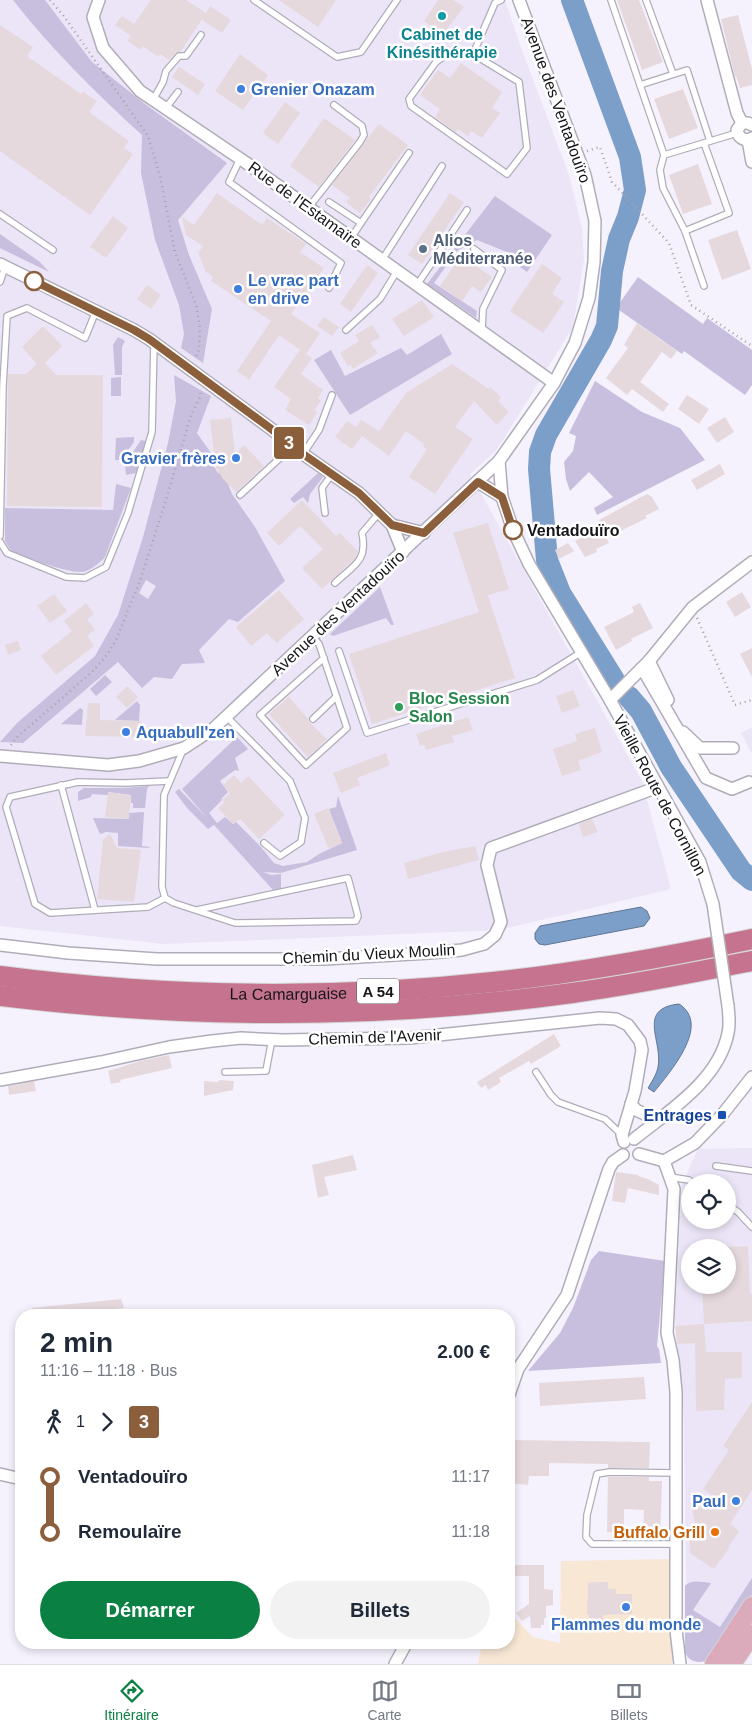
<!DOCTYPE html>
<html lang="fr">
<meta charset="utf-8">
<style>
body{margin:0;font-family:Helvetica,sans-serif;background:#f2f2f3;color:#1f2937;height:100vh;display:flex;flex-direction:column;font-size:19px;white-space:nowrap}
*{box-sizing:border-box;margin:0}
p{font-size:16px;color:#747a83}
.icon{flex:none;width:28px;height:28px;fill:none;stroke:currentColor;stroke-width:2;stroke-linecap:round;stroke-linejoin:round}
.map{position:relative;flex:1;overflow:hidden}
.panel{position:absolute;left:15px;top:1309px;width:500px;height:340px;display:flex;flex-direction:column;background:#fff;border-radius:20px;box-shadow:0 2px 8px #0003}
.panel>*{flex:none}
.badge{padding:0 10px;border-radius:4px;font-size:18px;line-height:32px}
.tools{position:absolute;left:681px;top:1174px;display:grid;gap:10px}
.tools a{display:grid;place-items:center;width:55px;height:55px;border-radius:50%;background:#fff;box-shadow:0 2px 8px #0003;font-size:25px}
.map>.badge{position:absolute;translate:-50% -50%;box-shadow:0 0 0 2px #fff}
.legs{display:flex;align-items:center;gap:8px;height:55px;padding:0 25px;font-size:16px}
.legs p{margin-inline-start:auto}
.overview{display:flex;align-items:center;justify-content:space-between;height:85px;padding:0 25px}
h1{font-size:28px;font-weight:700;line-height:38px}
.button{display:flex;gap:10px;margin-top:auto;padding:10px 25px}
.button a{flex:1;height:58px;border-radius:30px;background:#0b8043;color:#fff;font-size:20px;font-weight:700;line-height:58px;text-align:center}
.button a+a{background:#f2f2f3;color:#1f2937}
ul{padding:0 25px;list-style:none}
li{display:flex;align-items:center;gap:18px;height:55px;font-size:19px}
li i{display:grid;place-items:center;width:8px;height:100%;margin:0 6px;background:currentColor}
li i::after{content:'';width:12px;height:12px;margin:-6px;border:4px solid;border-radius:50%;background:#fff}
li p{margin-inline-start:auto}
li:first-child i{background:linear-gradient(#0000 50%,currentColor 0)}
li:last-child i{background:linear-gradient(currentColor 50%,#0000 0)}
.tabs{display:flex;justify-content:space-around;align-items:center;height:70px;border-top:1px solid #e0e1e3;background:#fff;font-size:14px;color:#747a83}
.tabs a{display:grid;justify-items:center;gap:2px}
.tabs .selected{color:#0b8043}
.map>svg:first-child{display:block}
</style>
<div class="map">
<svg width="752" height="1664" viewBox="0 0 752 1664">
<rect width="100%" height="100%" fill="#f5f2fe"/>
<!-- built -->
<g fill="#ebe5f7" fill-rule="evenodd">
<polygon points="0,0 505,0 520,45 570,178 582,229 584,259 573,327 496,451 470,474 642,781 671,889 500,930 163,944 0,926"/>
<polygon points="752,727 752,754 741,733"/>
<path d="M752,1148V1591L717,1646L687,1627L684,1421L675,1317L682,1184L698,1149ZM690,1182H728V1220H690ZM690,1248H728V1285H690Z"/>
</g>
<!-- industrial -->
<polygon fill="#f8e7d5" points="669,1559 672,1664 478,1664 482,1643 509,1642 509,1615 512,1615 533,1637 560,1643 561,1561"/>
<!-- green -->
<g fill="#c8bfde" fill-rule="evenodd">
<path d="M13,0H45L92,62L149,107L227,163L178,220L189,255L212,309L203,363L181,348L184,334L179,305L155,240L141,173L142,135C96,93 52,50 13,0Z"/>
<polygon points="495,196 552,235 527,272 520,267 517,256 477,240 457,251 434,283 477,311 476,318 427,284"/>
<polygon points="0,234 40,262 49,272 0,248"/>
<polygon points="638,277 703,324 707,318 752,350 752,385 745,395 684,351 682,354 616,308"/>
<polygon points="441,334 452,354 350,415 314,360 331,350 345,376 401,348 407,355"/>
<polygon points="118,337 125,341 122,347 122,375 115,375 113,345"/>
<path d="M174,375L211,396L197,433L211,453L207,456L218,473L223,471L232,494L255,527L285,581L238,622L229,619L199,650L205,663L182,664L172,679L154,677L142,688L118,662L23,743L0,742L17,723L95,656L118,615L143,537L168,443L176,401ZM146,580L156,586L148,599L139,593Z"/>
<polygon points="121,377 121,396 111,396 111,378"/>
<polygon points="595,381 642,412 680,428 705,460 597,515 594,508 613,497 589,472 570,491 566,479 564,462 573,451 576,436 569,433"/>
<polygon points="134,437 134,442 121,460 115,460 116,438"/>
<polygon points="141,440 147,441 136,473 126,475 125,464"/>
<polygon points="318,473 323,477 310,494 308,503 303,497 294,503 290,499"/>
<path d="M116,484L131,488L105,557C100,562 94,568 86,571C71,576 28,557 11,551L5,541V508L113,510Z"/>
<polygon points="380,587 394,625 391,625 386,618 333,636 330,634"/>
<polygon points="105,675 112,682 96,696 90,689"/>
<polygon points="137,701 140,705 139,721 115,720"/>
<polygon points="80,708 83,710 82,725 61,724"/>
<polygon points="237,737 248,749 235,758 239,771 235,770 220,781 228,792 222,798 221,801 209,813 217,823 225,817 233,824 236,822 261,847 274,863 283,866 307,862 319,854 342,843 329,809 336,807 338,796 357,850 281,873 263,872 271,875 281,874 281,889 273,890 214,825 208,829 187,808 175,792 179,789 207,818 182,789"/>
<polygon points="149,786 147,789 145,808 133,808 133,803 131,803 131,795 108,792 108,795 92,794 91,797 78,801 78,792 84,788 123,788"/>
<polygon points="144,812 142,846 150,847 148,848 118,846 118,833 106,832 100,834 93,818 128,819 129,813"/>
<polygon points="599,1251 665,1261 657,1346 659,1349 661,1363 528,1371 560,1333 573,1308 591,1260"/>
<path d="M752,1578V1595L710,1659C700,1664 689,1663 685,1652V1586C691,1579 702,1582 711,1583L693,1610L720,1627Z"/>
</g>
<!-- water -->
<g fill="#7c9fc9" stroke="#5d7694">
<polygon points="641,907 647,911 650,918 644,926 545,945 539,944 535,939 535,933 540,926"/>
<path d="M679,1004C712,1025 669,1073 654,1092L648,1088C651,1083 655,1077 657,1071C666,1044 634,1009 679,1004Z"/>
</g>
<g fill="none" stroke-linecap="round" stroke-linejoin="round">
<!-- river -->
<g stroke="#7c9fc9" stroke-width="22">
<polyline points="572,0 630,157 635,190 628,217 619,239 612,271 607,326 601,340 546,435 540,452 539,469 547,560 560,593 614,680"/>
<polyline points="629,697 641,711 671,767 741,871 752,880"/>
</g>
</g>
<!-- building -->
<g fill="#e6d9dd">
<polygon points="151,0 186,0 206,13 181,51 176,53 169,60 160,54 158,57 143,46 141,50 127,41 131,36 115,25 122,16 134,24"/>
<polygon points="279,0 336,0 318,27"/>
<polygon points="438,0 453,0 464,7 443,34 424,21"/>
<polygon points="617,0 639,0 663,62 642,70"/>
<polygon points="210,6 231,20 222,33 202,20"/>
<polygon points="738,15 752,69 752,85 740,88 736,76 735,77 721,19"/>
<polygon points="0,25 33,47 27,56 81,94 83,92 97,101 89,112 129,141 124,148 133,154 90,215 0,151"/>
<polygon points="240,54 268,75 243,110 215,91"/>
<polygon points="461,63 502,92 492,108 500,113 482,138 471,131 468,136 458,129 455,132 435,117 440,109 420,95 438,70 450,78"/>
<polygon points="179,67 205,84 198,95 172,77"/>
<polygon points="683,89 698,128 669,139 654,99"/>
<polygon points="285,102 300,113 278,144 263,133"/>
<polygon points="324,118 355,140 319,187 290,166"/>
<polygon points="379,124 408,145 369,197 371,199 360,213 346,202 350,198 332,185"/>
<polygon points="698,164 712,204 683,214 669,175"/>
<polygon points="217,193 262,225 267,218 306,244 300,252 324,268 291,314 320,333 306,354 279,335 249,380 237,371 271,321 211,281 213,277 206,272 198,253 203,246 186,235 182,217 194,225"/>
<polygon points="450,193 464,202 422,264 408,255"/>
<polygon points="113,216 128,228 106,258 90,247"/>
<polygon points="737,230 751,269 722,280 708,240"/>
<polygon points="461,256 492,277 481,292 472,286 462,301 440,286"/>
<polygon points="542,264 562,278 552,294 564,302 543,333 510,311"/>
<polygon points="367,265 378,273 351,312 340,304"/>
<polygon points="147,285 161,295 151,309 137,299"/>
<polygon points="422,300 434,317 404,336 392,319"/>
<polygon points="324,317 339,327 332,336 317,326"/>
<polygon points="637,323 677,351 671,359 662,352 640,382 669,404 663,412 632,389 627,395 606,378 628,348 624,345"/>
<polygon points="372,325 380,337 370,343 378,353 353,369 350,364 348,366 340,353 359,341 355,335"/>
<polygon points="43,326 62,346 45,363 56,375 103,375 102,507 7,506 8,374 26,374 37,364 22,347"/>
<polygon points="300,350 312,358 301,374 323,390 318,398 321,401 314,410 317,412 309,425 285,410 291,399 274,387"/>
<polygon points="452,364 489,389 490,387 501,397 498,401 509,412 497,425 474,401 455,427 473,439 435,494 409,477 427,449 423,446 424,444 406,431 389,456 362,436 352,449 335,437 347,421 356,427 361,420 379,431 406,393"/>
<polygon points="687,395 709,409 699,424 678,409"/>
<polygon points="725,417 734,432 717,443 707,428"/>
<polygon points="231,418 235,454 244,445 264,466 236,492 223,479 209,456 214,453 210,420"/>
<polygon points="720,464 725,474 697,490 691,480"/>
<polygon points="647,494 652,497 659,509 645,516 647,518 606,538 609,543 596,549 597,552 585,557 575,541 588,534 587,532 603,526 599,520"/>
<polygon points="302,500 336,536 340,533 358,552 355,558 322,589 302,568 323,549 300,526 279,546 267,533"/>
<polygon points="488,523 509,589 488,595 515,678 372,724 349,654 479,612 453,533"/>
<polygon points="568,543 574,551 559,559 555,550"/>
<polygon points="279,590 304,619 277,643 267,633 251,646 236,627"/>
<polygon points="742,592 751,607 735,617 726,602"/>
<polygon points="54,594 67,611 50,623 37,606"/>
<polygon points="86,603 94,614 87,619 95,630 87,636 94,646 56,675 41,656 72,631 64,621"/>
<polygon points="640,603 653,628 631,639 632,641 616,650 604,627 634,612 632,607"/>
<polygon points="18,641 21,650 8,655 5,645"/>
<polygon points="752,648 752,677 740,654"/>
<polygon points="127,686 138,697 127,708 116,697"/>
<polygon points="573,690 580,706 562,713 556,696"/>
<polygon points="289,697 308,719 309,722 327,739 308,757 269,714"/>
<polygon points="88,703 100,703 100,720 141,721 141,737 85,736"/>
<polygon points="468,717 473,730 452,736 454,742 426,750 424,745 420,746 416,734"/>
<polygon points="595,728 602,752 578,761 581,770 562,776 553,749 577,741 575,734"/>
<polygon points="386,753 390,765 357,778 360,785 341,793 333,773"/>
<polygon points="234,775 241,783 248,776 285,815 259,839 240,819 233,824 218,808 225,802 222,800 230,793 223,785"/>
<polygon points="108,792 131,795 129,819 105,817"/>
<polygon points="328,808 342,843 329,849 314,814"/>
<polygon points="592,819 598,832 583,837 579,824"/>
<polygon points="110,834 117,848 141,850 134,902 97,899 103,840"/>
<polygon points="475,846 479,860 408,879 404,863 443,852"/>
<polygon points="554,1034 561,1046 531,1064 529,1061 499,1078 501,1082 488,1090 486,1085 481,1088 477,1082"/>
<polygon points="169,1055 172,1068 120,1080 121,1082 111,1084 108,1071 140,1061"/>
<polygon points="219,1080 234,1081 233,1090 204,1096 204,1081 218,1082"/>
<polygon points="34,1081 36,1091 9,1095 8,1086"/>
<polygon points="353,1155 357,1170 324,1177 329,1195 318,1198 312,1165"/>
<polygon points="616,1172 639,1175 638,1176 648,1179 659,1185 659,1195 628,1188 625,1203 612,1201"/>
<polygon points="748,1246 750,1294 752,1294 752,1321 704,1324 702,1285 728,1285 728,1247"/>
<polygon points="121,1299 124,1308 61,1315 32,1315 32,1308"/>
<polygon points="704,1324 706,1352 742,1352 742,1378 725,1379 724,1410 696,1411 695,1343 677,1344 675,1326"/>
<polygon points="644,1377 646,1399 540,1406 539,1383"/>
<polygon points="752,1402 752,1490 730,1524 739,1531 729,1546 730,1547 714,1569 690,1553 689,1533 695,1523 692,1509 724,1503 703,1489 729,1450 723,1446"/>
<polygon points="511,1440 650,1442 649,1468 608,1468 608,1464 549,1463 549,1476 529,1476 528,1485 509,1483"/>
<polygon points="608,1477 649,1477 649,1481 662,1481 660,1539 643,1539 644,1510 624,1509 624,1533 607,1532"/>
<polygon points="509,1565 544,1565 544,1589 553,1590 553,1605 546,1606 546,1618 544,1618 544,1625 541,1625 541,1628 531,1628 530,1616 522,1621 516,1613 529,1604 529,1576 509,1576"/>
<polygon points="594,1582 608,1582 608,1589 616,1589 616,1594 632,1594 632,1614 603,1615 603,1620 589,1621 589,1615 587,1615 588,1583"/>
</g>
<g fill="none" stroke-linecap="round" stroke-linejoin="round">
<!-- service casing -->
<g stroke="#b0adb8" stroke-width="8">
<g id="service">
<polyline points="254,0 337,57 361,52 397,0"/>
<polyline points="611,0 640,85"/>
<polyline points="646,0 673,74"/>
<polygon points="450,52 473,54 519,82 527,148 507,174 411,106 409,99 436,62"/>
<polyline points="473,54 495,3 501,0"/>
<polyline points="153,100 163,82 166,71 179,56 186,56 201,35"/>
<polyline points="165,109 178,92"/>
<polyline points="704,143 729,213 685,231 663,188 660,170 664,155 737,133"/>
<polyline points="664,155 640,85 687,70 710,141"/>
<polyline points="240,159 229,182 341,263 329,288"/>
<polyline points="329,202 361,223 351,238"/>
<polyline points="309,207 360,142 364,135 362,126 334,105"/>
<polyline points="0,214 53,250"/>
<polyline points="361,223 409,153"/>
<polyline points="685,231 704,286"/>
<polyline points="474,249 502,270 483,309 482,331"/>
<polyline points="382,260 442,166"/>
<polyline points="0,282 5,267"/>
<polyline points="417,285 467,210"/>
<polyline points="346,330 380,299 397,271"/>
<polyline points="303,454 319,430 332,395"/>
<polyline points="240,495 293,446"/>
<polyline points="325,513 322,488 332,474"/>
<polyline points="0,536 3,386 7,316 27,308 85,338 96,311"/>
<polyline points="0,542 7,553 66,577 85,578 106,567 128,513 152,432 154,342"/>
<path d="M335,583C354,565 368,561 362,533L379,513"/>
<polyline points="312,636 319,644 347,728 306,765 260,715 324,658"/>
<polyline points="339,651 367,733 537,680 580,653"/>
<polyline points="227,717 290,781 305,818 301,842 280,856 264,843"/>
<polyline points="313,719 336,697"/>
<polyline points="183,750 164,795 162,887 165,898 174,903 235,923 356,921 358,916 348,878 197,910"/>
<polyline points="61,785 95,910"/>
<polyline points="165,898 148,907 50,913 35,904 6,807 10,797 78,782 125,783 169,781"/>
<polyline points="225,1072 266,1071 272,1039"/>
<polyline points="536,1072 551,1095 558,1102 605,1119 622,1135"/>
<polyline points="716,1166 752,1171"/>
<polyline points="670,1177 689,1180 692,1182"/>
<polyline points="728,1205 738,1212 752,1227"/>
<polyline points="676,1544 592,1544 586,1537 587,1515 597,1474 610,1472 676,1473"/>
</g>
</g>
<!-- minor casing -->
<g stroke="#b0adb8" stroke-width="14">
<g id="minor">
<polyline points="99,0 93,17 103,48 140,91 245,162 554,383"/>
<polyline points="707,0 737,113 742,123"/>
<path d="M752,125L748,123H742L737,130C738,138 745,142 752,138"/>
<polyline points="748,140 752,162"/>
<polyline points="0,264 134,330 149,339 270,428 303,454 359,493 392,525 403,552"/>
<polyline points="499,461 502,497 513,530 529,564 610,700 700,862 713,904"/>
<polyline points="478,482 502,497"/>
<polyline points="392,525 424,533"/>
<polyline points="649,661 668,700"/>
<polyline points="642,668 706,778 732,789 749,782"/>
<polyline points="610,700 649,661 693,607 752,562"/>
<polyline points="683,732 700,748 733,748"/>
<polyline points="0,756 108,765 139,761 184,748 213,729 499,461 554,383 575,343 589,298 594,262 595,221 585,175 519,0"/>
<polyline points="0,945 68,953 157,959 325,959 430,953 462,950 484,944 495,935 501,922 487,865 491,848 658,787"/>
<polyline points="0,1080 101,1062 169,1047 212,1041 241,1038 282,1040 410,1038 600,1018 616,1019 628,1025 640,1041 642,1050 635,1091 622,1135 624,1142"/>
<polyline points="631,1104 636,1110 657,1120"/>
<path d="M634,1139C669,1111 719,1080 728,1033C730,1025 729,1015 728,1006"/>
<polyline points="639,1154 664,1161 695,1143 722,1115 752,1077"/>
<polyline points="664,1161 674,1189 667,1333 673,1360 676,1392 676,1630 680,1664"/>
<polyline points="509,1395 518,1369 567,1295 609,1169 613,1162 623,1155"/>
<polyline points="0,1474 21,1479"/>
<polyline points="395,1664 407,1642"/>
</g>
</g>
<!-- primary casing -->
<g stroke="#d5d5d6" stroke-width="20">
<g id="primary">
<polyline points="714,1664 752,1606"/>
<polyline points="732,1664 752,1634"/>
</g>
</g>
<!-- motorway casing -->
<g stroke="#d5d5d6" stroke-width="22">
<g id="motorway">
<path id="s1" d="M0,976C163,997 329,1000 493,982C580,973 666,957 752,939"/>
<path d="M0,996C189,1019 383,1019 572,993C633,985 692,973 752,961"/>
</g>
</g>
<!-- path -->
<g stroke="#a5a2ab" stroke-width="2.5" stroke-dasharray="1 4" stroke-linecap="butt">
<polyline points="50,0 63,15 148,136 160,176 175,252 196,305 200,328 199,350 195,358"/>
<polyline points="587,151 600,147 612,182 669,243 691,305 752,346"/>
<polyline points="697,618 735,705 752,700"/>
<polyline points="11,745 16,738 92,672 107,655 116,640 141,578 166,500 191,415 200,397 201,390"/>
</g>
<!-- service -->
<use href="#service" stroke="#fff" stroke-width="5.5"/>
<!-- minor -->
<use href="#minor" stroke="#fff" stroke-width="11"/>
<!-- primary -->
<use href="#primary" stroke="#dcabbb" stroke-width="18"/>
<!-- motorway -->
<use href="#motorway" stroke="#c5738e" stroke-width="20"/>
<!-- minor-bridge casing -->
<g stroke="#b0adb8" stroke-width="14" stroke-linecap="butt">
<polyline id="minor-bridge" points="713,904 728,1006"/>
</g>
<!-- minor-bridge -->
<use href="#minor-bridge" stroke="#fff" stroke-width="11"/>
</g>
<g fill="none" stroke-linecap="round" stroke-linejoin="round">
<!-- line-1 casing -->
<g stroke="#fff" stroke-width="11">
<polyline id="line-1" points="34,281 134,330 149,339 270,428 303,454 359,493 392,525 424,533 478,482 502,497 513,530"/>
</g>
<!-- line-1 -->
<use href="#line-1" stroke="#8b5e3c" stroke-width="8"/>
</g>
<!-- markers -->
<circle fill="#0f9aa8" stroke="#fff" stroke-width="2" cx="442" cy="16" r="5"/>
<g fill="#3f7fe0" stroke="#fff" stroke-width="2">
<circle cx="241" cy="89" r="5"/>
<circle cx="238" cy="289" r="5"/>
<circle cx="236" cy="458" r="5"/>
<circle cx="126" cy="732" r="5"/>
<circle cx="736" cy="1501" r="5"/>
<circle cx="626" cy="1607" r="5"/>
</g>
<circle fill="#5c6f8a" stroke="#fff" stroke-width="2" cx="423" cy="249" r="5"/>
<g fill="#fff" stroke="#8b5e3c" stroke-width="2.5">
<circle cx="34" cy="281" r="9"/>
<circle cx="513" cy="530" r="9"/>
</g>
<circle fill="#2e9e5b" stroke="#fff" stroke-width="2" cx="399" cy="707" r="5"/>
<rect fill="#1a4fb4" stroke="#fff" stroke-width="2" x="717" y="1110" width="10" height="10" rx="2.5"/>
<circle fill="#e8710a" stroke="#fff" stroke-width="2" cx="715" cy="1532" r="5"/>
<g text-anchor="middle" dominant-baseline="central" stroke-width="5" stroke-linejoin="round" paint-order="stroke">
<!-- shield labels -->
<rect fill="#fff" stroke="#5c5b5e" stroke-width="1" x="357" y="978.5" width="42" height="25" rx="4"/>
<g font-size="15" font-weight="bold" fill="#161519">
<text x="378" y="991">A 54</text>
</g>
<!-- culture labels -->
<g font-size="16" font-weight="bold" fill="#0d838f" stroke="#fff">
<text x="442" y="34">Cabinet de<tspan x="442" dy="18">Kinésithérapie</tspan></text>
</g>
<!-- shop labels -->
<g font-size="16" font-weight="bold" fill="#366cbe" stroke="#fff" text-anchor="start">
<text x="251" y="89">Grenier Onazam</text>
<text x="248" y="280">Le vrac part<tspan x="248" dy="18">en drive</tspan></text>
<text x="226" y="458" text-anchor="end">Gravier frères</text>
<text x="136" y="732">Aquabull'zen</text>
<text x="726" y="1501" text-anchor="end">Paul</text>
<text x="626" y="1624" text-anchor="middle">Flammes du monde</text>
</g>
<!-- street labels -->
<g font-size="16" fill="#161519" stroke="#fff">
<text transform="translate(556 100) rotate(70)">Avenue des Ventadouïro</text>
<text transform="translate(305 205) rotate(36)">Rue de l'Estamaïre</text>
<text transform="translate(338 613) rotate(-43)">Avenue des Ventadouïro</text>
<text transform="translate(660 795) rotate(62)">Vieille Route de Cornillon</text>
<text transform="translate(369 954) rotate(-3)">Chemin du Vieux Moulin</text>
<text stroke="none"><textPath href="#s1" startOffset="289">La Camarguaise</textPath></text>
<text transform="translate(375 1037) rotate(-2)">Chemin de l'Avenir</text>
</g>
<!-- service labels -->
<g font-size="16" font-weight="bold" fill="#4e5e75" stroke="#fff" text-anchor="start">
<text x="433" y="240">Alios<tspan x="433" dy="18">Méditerranée</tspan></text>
</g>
<!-- stop labels -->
<g font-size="16" font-weight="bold" fill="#161519" stroke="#fff" text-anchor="start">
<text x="527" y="530">Ventadouïro</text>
</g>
<!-- leisure labels -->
<g font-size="16" font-weight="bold" fill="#27864d" stroke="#fff" text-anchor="start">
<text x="409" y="698">Bloc Session<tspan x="409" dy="18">Salon</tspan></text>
</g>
<!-- transit labels -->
<g font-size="16" font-weight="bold" fill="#164399" stroke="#fff" text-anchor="end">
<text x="712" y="1115">Entrages</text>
</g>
<!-- food labels -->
<g font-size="16" font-weight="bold" fill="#c56008" stroke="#fff" text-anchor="end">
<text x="705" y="1532">Buffalo Grill</text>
</g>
</g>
</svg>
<div class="tools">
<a><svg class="icon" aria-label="locate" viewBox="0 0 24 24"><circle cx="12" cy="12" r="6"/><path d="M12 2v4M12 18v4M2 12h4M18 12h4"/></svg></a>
<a><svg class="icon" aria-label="layers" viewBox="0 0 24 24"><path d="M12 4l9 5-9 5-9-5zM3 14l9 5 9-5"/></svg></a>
</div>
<b class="badge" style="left:289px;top:443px;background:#8b5e3c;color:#fff">3</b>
<section class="panel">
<div class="overview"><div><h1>2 min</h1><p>11:16 – 11:18 · Bus</p></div><b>2.00 €</b></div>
<div class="legs"><svg class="icon" aria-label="walk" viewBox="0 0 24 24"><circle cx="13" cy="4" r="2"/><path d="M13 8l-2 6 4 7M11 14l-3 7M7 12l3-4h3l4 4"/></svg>1<svg class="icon" aria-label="forward" viewBox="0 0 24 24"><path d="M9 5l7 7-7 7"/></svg><b class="badge" style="background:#8b5e3c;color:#fff">3</b></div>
<ul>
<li><i style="color:#8b5e3c"></i><b>Ventadouïro</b><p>11:17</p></li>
<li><i style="color:#8b5e3c"></i><b>Remoulaïre</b><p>11:18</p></li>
</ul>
<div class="button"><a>Démarrer</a><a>Billets</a></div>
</section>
</div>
<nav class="tabs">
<a class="selected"><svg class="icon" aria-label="directions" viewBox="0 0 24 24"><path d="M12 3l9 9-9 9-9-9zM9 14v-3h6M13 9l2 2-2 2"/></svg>Itinéraire</a>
<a><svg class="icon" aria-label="map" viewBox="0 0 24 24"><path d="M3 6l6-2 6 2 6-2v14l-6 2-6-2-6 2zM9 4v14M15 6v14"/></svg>Carte</a>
<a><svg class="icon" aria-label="tickets" viewBox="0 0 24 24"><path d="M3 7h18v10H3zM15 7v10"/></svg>Billets</a>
</nav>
